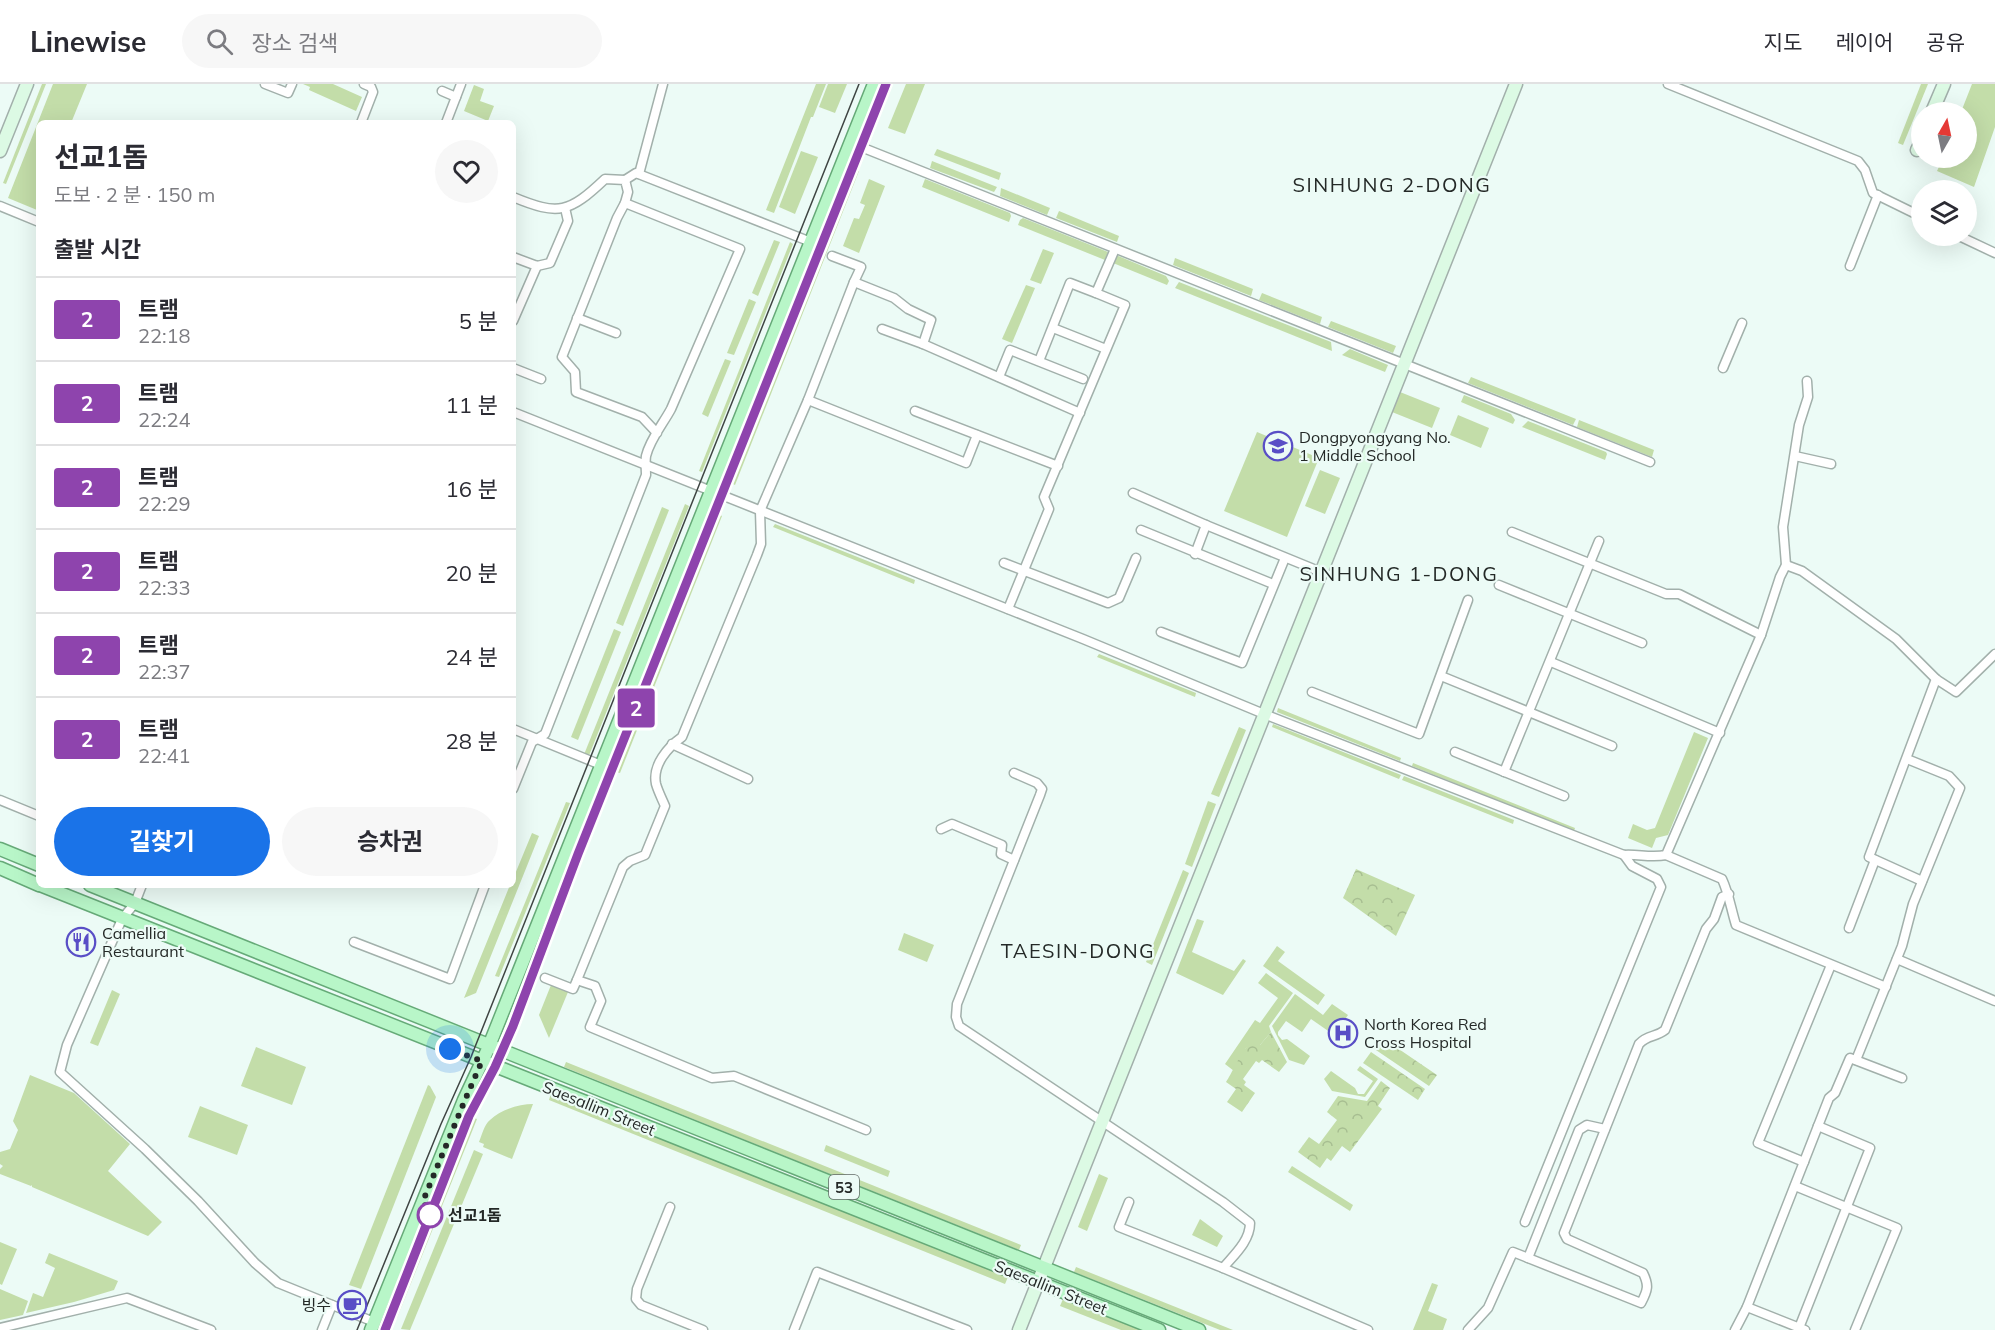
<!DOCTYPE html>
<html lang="ko">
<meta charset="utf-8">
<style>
body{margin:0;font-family:Mulish,"Noto Sans KR",sans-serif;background:#f7f7f7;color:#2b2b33;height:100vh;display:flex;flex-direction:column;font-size:22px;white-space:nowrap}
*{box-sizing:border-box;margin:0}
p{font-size:20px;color:#7c7c81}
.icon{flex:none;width:33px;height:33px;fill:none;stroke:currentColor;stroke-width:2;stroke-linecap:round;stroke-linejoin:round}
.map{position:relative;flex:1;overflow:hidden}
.panel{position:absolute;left:36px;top:36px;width:480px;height:768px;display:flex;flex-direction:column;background:#fff;border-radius:9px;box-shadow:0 6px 24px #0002}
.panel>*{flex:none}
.badge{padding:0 12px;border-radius:4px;font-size:21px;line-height:39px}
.needle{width:39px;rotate:9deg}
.controls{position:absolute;left:1911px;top:18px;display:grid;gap:12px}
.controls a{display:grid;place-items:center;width:66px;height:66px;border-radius:50%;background:#fff;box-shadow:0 6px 24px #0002;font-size:30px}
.you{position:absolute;width:30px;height:30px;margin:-15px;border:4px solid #fff;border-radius:50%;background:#1a73e8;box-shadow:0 0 0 9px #1a73e833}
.map>.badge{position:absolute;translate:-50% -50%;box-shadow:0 0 0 3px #fff}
h2{padding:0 18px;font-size:22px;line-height:54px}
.round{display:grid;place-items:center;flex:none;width:63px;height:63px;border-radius:32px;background:#f7f7f7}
.head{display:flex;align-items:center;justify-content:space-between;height:102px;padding:0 18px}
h1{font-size:28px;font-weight:700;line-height:45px}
.action{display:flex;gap:12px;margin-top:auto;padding:12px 18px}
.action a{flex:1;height:69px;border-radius:36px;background:#1a73e8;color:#fff;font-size:24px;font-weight:700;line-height:69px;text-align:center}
.action a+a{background:#f7f7f7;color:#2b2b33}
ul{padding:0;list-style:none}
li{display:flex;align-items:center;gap:18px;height:84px;padding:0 18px;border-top:2px solid #e1e1e2}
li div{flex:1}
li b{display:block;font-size:22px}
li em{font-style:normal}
li .badge{min-width:66px;font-weight:700;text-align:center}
header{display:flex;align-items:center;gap:36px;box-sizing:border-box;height:84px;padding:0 30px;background:#fff;border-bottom:2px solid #e1e1e2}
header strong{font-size:28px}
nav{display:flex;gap:33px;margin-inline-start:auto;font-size:21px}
.search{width:420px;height:54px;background:#f7f7f7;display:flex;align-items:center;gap:15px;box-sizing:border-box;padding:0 21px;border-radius:33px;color:#7c7c81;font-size:22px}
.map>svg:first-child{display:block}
</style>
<header>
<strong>Linewise</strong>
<div class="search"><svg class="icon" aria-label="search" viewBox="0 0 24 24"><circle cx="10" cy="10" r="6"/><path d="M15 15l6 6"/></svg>장소 검색</div>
<nav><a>지도</a><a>레이어</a><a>공유</a></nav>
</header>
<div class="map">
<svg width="1995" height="1246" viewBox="0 0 1995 1246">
<defs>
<pattern id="forest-crowns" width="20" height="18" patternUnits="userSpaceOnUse" patternTransform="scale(1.5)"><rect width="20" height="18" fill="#c3dda9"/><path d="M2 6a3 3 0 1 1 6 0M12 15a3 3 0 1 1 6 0" fill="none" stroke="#a7be91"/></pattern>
</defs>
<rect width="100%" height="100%" fill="#ecfbf6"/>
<!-- green -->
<g fill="#c3dda9">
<polygon points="42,0 46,0 6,100 3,99"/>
<polygon points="53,0 87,0 71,39 39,39 39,121 37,126 8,114"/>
<polygon points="303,0 333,0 362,13 356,27 309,6 310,3"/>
<polygon points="816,0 826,0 813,33 811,33 774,129 766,126"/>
<polygon points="828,0 847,0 835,29 819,23"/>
<polygon points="906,0 925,0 905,50 888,44"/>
<polygon points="1921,0 1928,0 1903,61 1898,59"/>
<polygon points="1972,0 1995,0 1995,43 1974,103 1937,87 1943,74 1966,74 1966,28 1961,28"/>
<polygon points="474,1 484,5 480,17 494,22 488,37 464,27"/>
<polygon points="937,65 1001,89 999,96 934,71"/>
<polygon points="801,67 818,73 795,130 779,123"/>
<polygon points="932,77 997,103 994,108 930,84"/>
<polygon points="855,86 859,87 735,401 731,399"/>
<polygon points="869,95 885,102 859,169 843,162 854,134 859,135 865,121 860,119"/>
<polygon points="925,95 1010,129 1011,132 1009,138 922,103"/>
<polygon points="1001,104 1050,124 1047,131 1000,112"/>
<polygon points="1059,127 1119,152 1117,158 1056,134"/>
<polygon points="1023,134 1108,168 1105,176 1018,141 1020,136"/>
<polygon points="774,156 780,158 758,212 752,209"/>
<polygon points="790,158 793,160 702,388 699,387"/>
<polygon points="1043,165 1054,169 1041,200 1030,196"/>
<polygon points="1116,171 1166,192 1169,197 1167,201 1113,179"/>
<polygon points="1175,174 1253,205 1251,212 1173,181"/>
<polygon points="1179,198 1331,258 1332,267 1175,204"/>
<polygon points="1026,201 1035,204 1012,259 1002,255"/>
<polygon points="1262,209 1322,233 1320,240 1259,216"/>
<polygon points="749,215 756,218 734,271 727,269"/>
<polygon points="1331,237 1396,262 1393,269 1328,243"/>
<polygon points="1350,265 1388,281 1385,288 1342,271"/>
<polygon points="725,275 731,277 708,333 702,330"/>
<polygon points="1471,293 1576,335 1573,341 1468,299"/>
<polygon points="1400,308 1440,324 1432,344 1392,328"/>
<polygon points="1464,311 1511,330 1515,336 1513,340 1461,318"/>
<polygon points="1458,331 1489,344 1481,364 1450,351"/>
<polygon points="1579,336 1654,366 1652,373 1577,343"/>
<polygon points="1528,337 1606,368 1607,370 1605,376 1522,343"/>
<polygon points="1257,348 1319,374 1287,453 1224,427"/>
<polygon points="1320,386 1340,394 1325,430 1305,422"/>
<polygon points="685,420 689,422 588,674 583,673"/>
<polygon points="662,423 669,426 623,542 616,539"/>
<polygon points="718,430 722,432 620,689 616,688"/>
<polygon points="775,440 915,496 914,500 773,443"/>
<polygon points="614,545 621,548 578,656 571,653"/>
<polygon points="1099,570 1196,609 1195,613 1097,573"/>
<polygon points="1278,624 1401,674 1400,677 1277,628"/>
<polygon points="1273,640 1401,691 1399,695 1272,643"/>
<polygon points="1239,643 1246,646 1219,713 1211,710"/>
<polygon points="1694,648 1708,654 1668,751 1656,754 1652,764 1628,754 1633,740 1647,746 1655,744"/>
<polygon points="1413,679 1575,744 1574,747 1412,682"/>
<polygon points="1404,692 1514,736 1513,740 1402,696"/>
<polygon points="1208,717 1216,720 1192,783 1185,780"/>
<polygon points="566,718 570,719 499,893 495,892"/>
<polygon points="532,749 539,752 476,909 464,914 510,801 513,801 513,795"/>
<polygon points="1183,786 1189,789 1152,881 1146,878"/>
<polygon points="560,824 564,825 531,908 527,906"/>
<polygon points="1197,835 1204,837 1192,868 1234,887 1243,875 1246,877 1223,911 1176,889"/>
<polygon points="904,849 934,861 927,878 898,866"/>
<polygon points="1277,862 1285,868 1278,877 1325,911 1318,921 1263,882"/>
<polygon points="1266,889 1293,909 1269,942 1271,948 1260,961 1246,964 1234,987 1225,980 1255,936 1260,939 1278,914 1258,899"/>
<polygon points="551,901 568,908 549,954 539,931"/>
<polygon points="112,906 120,910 98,962 90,959"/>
<polygon points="1295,910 1323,931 1332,920 1348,931 1334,951 1311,935 1302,948 1286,937 1278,948 1278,951 1282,956 1287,955 1310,972 1304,981 1289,976 1272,942"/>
<polygon points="256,963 306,983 292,1021 241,1002"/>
<polygon points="566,978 1021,1161 1019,1166 564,983"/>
<polygon points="1360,982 1378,995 1365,1013 1332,1007 1324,995 1331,987 1355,1004 1358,1010 1364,1010 1373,997 1357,986"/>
<polygon points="30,991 74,1009 130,1060 108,1087 162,1138 148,1152 32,1103 32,1101 31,1102 0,1090 0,1085 3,1082 0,1080 0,1068 10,1065 18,1046 13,1037"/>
<polygon points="428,1001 430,1002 436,1013 361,1205 349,1201"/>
<polygon points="551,1009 1008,1193 1005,1200 549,1016"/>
<path d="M533,1020L512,1075L483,1063L484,1060L479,1058C482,1051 484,1041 490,1036C500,1026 519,1020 533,1020Z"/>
<polygon points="200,1022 248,1041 237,1071 188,1053"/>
<polygon points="472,1033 477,1035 397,1234 392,1232"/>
<polygon points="826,1061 890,1087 888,1093 824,1067"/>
<polygon points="474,1066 483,1070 410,1246 401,1245"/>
<polygon points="1292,1082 1353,1121 1350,1127 1288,1088"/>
<polygon points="1099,1090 1108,1094 1087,1147 1078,1143"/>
<polygon points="1200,1135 1223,1152 1217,1163 1192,1151"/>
<polygon points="0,1158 17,1165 2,1201 0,1200"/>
<polygon points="49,1169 118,1197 114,1206 74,1218 26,1229 33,1209 43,1213 55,1184 45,1179"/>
<polygon points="1076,1183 1233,1246 1220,1246 1074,1188"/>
<polygon points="1432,1199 1438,1201 1428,1227 1447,1235 1443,1246 1413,1246"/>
<polygon points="0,1205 28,1217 23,1231 0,1236"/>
<polygon points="1063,1215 1141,1246 1121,1246 1060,1222"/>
</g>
<!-- forest -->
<g fill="url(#forest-crowns)">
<polygon points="1356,785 1415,811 1396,852 1343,814"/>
<path d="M1271,948L1287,978L1279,988L1262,976L1259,979L1256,977L1243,995L1246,998L1244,1001L1255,1009L1242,1028L1227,1018L1236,1005L1226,998C1231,991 1242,967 1246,964C1250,960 1255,960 1260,961Z"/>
<polygon points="1387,957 1437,991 1429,1002 1373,964 1378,958 1384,962"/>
<polygon points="1371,968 1425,1005 1418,1016 1363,979"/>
<polygon points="1381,997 1390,1004 1378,1022 1382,1025 1350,1068 1342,1062 1331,1077 1327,1074 1320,1084 1298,1068 1309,1053 1319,1060 1337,1036 1327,1028 1338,1012 1367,1017"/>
</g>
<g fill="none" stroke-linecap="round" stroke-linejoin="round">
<!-- street casing -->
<g stroke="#a2b0ab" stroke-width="11">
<g id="street">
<polyline points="265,0 288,9 292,0"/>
<polyline points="1668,0 1858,77 1865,86 1873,109 1922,133"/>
<polyline points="442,7 456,13"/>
<polyline points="361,39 373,8 371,3 364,0"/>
<polyline points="446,39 461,0"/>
<polyline points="851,59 1650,378"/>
<polyline points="639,90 663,0"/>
<polyline points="625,96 636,89 811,158"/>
<path d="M513,113C559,132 569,129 605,95L625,96L628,108L625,119"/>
<polyline points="0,122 39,138"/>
<polyline points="1959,152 1995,169"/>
<polyline points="832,172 861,183 854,198 894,214 908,225 931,236 923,260"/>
<polyline points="513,173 537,182 550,179 568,137 565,124"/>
<polyline points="1850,182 1878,111"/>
<polyline points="577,234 616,249"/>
<polyline points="513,237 537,182"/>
<polyline points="1053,244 1106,265"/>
<polyline points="882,245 923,260 1080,329"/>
<polyline points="1039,277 1070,199 1096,209"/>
<polyline points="513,284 541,295"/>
<polyline points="1723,284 1742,239"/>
<polyline points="999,293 1010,266 1083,295"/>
<polyline points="808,316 854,198"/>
<polyline points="915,327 1058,382"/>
<path d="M513,328L1083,555L1264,630L1624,771C1638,770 1652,774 1666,771L1761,551L1780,493L1786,481L1783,443L1799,341L1808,313L1807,297"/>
<polyline points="1795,372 1831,380"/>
<polyline points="1133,409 1206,441 1321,488"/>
<polyline points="1141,446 1273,500"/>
<polyline points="1512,448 1666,510 1679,510 1761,551"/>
<polyline points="1195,470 1206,441"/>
<polyline points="1004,479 1108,519 1119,514 1136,474"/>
<polyline points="1786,481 1802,487 1896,555 1936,595 1956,608 1995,570"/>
<polyline points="1499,501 1642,559"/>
<polyline points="1008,525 1049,425 1044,413 1125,221 1096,209 1115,165"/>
<polyline points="1161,548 1242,579 1285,474"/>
<polyline points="1551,578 1720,649"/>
<polyline points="1441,592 1612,662"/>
<polyline points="1312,608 1419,650 1468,516"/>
<polyline points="513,645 601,681"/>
<polyline points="672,660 748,695"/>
<polyline points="1455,668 1564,712"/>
<polyline points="1504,688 1599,457"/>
<path d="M1014,689L1037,699L1042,705L1040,711L957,920L956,933L959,942L1223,1118L1250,1139C1250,1157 1234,1171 1223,1184"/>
<path d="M513,705L532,658L545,650L646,391C646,385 645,378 646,372C650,355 663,340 671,325L740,165L625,119L617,134L562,273L575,288L576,308L642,333L657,349"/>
<polyline points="0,716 39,732"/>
<polyline points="941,745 952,740 1002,761 1001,770 1014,776"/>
<path d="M1666,771L1722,795C1729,810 1731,825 1736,841L1886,903"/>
<polyline points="1922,797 1869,773 1936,595"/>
<polyline points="142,801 135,819 122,835 67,961 60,988 145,1065 198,1117 255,1179 278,1199 374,1238"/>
<polyline points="1849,844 1875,776"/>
<polyline points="354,858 450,895 485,801"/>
<polyline points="1897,875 1995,917"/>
<polyline points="545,894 573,905 577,896"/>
<polyline points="1856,976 1902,862 1913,820 1960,704 1949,692 1907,675"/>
<path d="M866,1046L734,992L712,994L590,943L601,917L595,902L577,896L623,783L630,777L645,771L665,722C662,715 658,707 656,700C652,681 668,663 682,653L757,471L761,460L760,427L808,316L966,379L977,351"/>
<polyline points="1804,1078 1758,1059 1831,881"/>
<polyline points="1795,1102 1897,1144 1855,1246"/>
<polyline points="1129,1118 1119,1143 1223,1184 1368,1246"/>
<polyline points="670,1123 637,1205 636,1215 641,1221 703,1246"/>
<polyline points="1525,1138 1661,803 1657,795 1632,782 1624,771"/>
<polyline points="1528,1174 1579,1046 1587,1041 1605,1045"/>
<polyline points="1747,1223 1805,1246"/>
<polyline points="0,1244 127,1214 211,1246"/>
<polyline points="1799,1244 1870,1064 1818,1042"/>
<polyline points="322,1246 332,1221"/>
<polyline points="794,1246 817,1188 967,1246"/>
<path d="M1468,1246L1488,1224L1513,1168L1641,1219C1648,1206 1649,1201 1643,1189L1567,1155L1564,1149L1639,960C1648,950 1655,954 1665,946L1706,845L1714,835L1722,813L1729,810"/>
<polyline points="1735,1246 1747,1223 1829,1014 1835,1009 1850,974 1902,994"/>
</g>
</g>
<!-- secondary casing -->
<g stroke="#a2b0ab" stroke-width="15">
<g id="secondary">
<polyline points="1932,28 1944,0"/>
<polyline points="1917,66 1922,56"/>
<polyline points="0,67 27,0"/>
<polyline points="1019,1246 1516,0"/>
</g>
</g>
<!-- primary casing -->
<g stroke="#66aa78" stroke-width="15">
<g id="primary">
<polyline points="0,765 39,781"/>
<polyline points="0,784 39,801"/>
<polyline points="40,801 1159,1246"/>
<polyline points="90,801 1199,1246"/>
<polyline points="371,1246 464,1016 487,967 874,0"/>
</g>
</g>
<!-- street -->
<use href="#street" stroke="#fff" stroke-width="8"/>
<!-- secondary -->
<use href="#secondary" stroke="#dcfae4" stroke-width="12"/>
<!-- primary -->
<use href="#primary" stroke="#b8f6c8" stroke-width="12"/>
<!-- tram -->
<g stroke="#3f4543" stroke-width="1.5">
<polyline points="357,1246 441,1040 471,973 859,0"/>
<polyline points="384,1246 469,1032 495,983 513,942 569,792 886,0"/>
</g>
</g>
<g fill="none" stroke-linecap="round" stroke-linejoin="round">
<!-- line casing -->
<g stroke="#fff" stroke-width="14">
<polyline id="line" points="385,1246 469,1032 495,983 513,942 578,770 886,0"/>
</g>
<!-- line -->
<use href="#line" stroke="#8e44ad" stroke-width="9"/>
<!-- walk -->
<polyline stroke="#242927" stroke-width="6" stroke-dasharray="0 10.8" points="430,1131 423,1117 465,1016 482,977 450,965"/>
</g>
<!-- icons -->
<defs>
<g id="school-ring" transform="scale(1.5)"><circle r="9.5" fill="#ecfbf6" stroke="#594ec6" stroke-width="1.5"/><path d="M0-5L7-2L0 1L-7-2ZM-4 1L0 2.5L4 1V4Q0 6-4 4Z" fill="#594ec6"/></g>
<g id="restaurant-ring" transform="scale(1.5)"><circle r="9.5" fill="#ecfbf6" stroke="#594ec6" stroke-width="1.5"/><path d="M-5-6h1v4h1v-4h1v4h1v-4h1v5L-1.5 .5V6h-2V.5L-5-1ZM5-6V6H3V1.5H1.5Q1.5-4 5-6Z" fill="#594ec6"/></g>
<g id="hospital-ring" transform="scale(1.5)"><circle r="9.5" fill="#ecfbf6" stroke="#594ec6" stroke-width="1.5"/><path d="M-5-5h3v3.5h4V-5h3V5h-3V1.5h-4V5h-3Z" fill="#594ec6"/></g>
<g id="cafe-ring" transform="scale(1.5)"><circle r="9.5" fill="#ecfbf6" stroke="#594ec6" stroke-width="1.5"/><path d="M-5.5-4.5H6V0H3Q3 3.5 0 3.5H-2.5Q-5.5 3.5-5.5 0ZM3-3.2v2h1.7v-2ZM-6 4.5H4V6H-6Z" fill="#594ec6"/></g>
</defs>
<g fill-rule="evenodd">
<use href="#school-ring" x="1278" y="362"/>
<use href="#restaurant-ring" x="81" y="858"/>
<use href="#hospital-ring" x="1343" y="949"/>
<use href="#cafe-ring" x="352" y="1221"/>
</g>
<!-- markers -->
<circle fill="#fff" stroke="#8e44ad" stroke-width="3" cx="430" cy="1131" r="12"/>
<g text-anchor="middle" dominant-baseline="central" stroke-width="4.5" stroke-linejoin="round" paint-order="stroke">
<!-- shield labels -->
<rect fill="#ecfbf6" stroke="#606865" stroke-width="1.5" x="829" y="1091" width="30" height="24" rx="4.5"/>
<g font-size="15" font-weight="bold" fill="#242927">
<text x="844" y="1103">53</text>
</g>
<!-- poi labels -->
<g font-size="16" fill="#242927" stroke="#ecfbf6" text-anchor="start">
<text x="1299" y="353">Dongpyongyang No.<tspan x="1299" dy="18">1 Middle School</tspan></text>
<text x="102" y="849">Camellia<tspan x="102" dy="18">Restaurant</tspan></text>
<text x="1364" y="940">North Korea Red<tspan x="1364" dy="18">Cross Hospital</tspan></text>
<text x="331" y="1221" text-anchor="end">빙수</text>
</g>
<!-- street labels -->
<g font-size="16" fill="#242927" stroke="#ecfbf6">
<text transform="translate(599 1024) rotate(22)">Saesallim Street</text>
<text transform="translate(1051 1203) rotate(22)">Saesallim Street</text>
</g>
<!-- stop labels -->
<g font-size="16" font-weight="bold" fill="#242927" stroke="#ecfbf6" text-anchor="start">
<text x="448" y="1131">선교1돔</text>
</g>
<!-- quarter labels -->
<g font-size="20" letter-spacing="1.5" fill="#242927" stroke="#ecfbf6">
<text x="1392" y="100">SINHUNG 2-DONG</text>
<text x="1399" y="489">SINHUNG 1-DONG</text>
<text x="1078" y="866">TAESIN-DONG</text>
</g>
</g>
</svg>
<div class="controls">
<a><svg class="needle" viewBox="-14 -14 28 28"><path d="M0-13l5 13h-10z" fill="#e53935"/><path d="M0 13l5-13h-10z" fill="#7c7c81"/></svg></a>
<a><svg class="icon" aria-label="layers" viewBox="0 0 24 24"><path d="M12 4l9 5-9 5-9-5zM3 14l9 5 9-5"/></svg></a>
</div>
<div class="you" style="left:450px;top:965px"></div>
<b class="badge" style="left:636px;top:624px;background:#8e44ad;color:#fff">2</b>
<section class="panel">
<div class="head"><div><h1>선교1돔</h1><p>도보 · 2 분 · 150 m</p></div><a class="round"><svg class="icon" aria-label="heart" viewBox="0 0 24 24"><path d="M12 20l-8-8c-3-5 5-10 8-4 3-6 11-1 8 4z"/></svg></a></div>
<h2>출발 시간</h2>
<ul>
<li><span class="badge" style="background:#8e44ad;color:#fff">2</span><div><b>트램</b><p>22:18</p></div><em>5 분</em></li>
<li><span class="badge" style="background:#8e44ad;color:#fff">2</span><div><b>트램</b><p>22:24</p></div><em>11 분</em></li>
<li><span class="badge" style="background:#8e44ad;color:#fff">2</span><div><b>트램</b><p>22:29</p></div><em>16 분</em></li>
<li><span class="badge" style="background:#8e44ad;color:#fff">2</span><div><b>트램</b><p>22:33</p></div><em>20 분</em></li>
<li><span class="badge" style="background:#8e44ad;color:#fff">2</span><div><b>트램</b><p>22:37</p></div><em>24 분</em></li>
<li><span class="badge" style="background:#8e44ad;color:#fff">2</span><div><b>트램</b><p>22:41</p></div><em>28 분</em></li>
</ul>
<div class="action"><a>길찾기</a><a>승차권</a></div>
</section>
</div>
